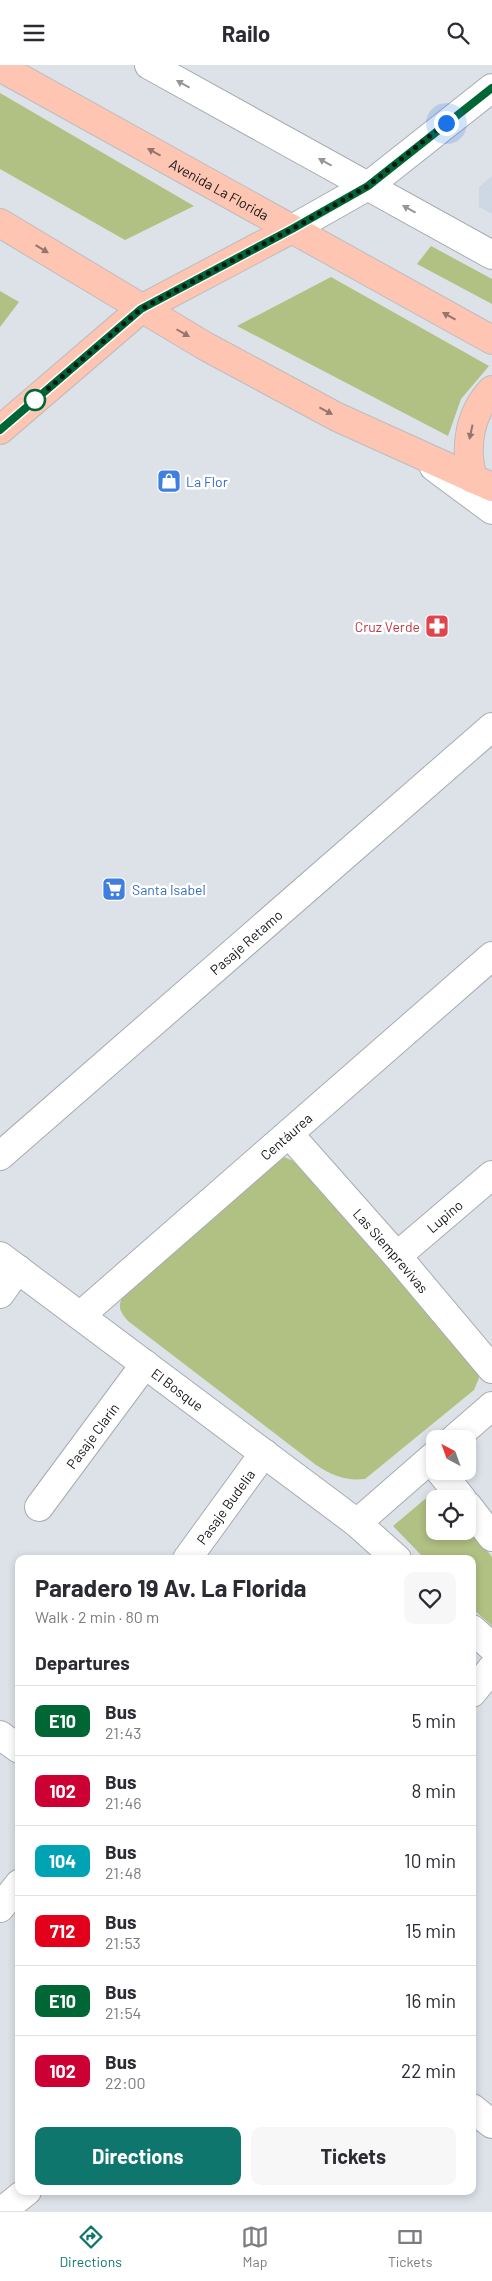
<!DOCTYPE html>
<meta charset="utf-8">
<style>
body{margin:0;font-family:Barlow,sans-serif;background:#f7f7f7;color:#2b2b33;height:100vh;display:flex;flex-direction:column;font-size:19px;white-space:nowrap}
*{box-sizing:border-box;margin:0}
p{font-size:16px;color:#7c7c81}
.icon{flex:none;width:28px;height:28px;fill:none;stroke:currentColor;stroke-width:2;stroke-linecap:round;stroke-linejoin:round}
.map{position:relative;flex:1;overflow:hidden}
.details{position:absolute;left:15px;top:1490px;width:461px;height:640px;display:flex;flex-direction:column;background:#fff;border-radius:10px;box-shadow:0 2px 8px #0003}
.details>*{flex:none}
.badge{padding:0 10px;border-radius:8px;font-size:18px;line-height:32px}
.needle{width:32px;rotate:319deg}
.fabs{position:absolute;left:426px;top:1365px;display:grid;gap:10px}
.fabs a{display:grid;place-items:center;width:50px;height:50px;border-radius:10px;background:#fff;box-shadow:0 2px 8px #0003;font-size:25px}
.you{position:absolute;width:25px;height:25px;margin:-12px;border:4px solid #fff;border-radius:50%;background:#1a73e8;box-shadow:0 0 0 8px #1a73e833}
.map>.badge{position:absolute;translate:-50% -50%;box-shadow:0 0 0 2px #fff}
h2{padding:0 20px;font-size:19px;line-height:45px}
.round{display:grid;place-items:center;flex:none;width:52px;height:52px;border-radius:10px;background:#f7f7f7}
.overview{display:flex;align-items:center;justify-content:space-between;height:85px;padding:0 20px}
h1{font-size:24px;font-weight:700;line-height:38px}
.cta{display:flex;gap:10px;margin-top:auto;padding:10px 20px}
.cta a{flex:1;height:58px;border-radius:10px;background:#0f766e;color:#fff;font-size:20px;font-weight:700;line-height:58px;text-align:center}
.cta a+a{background:#f7f7f7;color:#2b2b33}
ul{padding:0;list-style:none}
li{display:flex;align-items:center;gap:15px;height:70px;padding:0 20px;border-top:1px solid #e1e1e2}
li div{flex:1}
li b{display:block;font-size:19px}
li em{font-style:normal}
li .badge{min-width:55px;font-weight:700;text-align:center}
header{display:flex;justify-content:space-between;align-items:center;height:65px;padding:0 20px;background:#fff;font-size:22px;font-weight:700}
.menu{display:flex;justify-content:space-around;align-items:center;height:70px;border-top:1px solid #e1e1e2;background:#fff;font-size:14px;color:#7c7c81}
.menu a{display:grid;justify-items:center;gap:2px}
.menu .selected{color:#0f766e}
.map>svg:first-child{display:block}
</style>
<header><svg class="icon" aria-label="menu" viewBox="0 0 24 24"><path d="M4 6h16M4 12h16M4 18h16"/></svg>Railo<svg class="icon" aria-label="search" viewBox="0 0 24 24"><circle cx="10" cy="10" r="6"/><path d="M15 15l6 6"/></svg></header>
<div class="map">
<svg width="492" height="2146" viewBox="0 0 492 2146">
<rect width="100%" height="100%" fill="#dde2e8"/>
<!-- built -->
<polygon fill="#cdd8e4" points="492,111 492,149 479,142 479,122"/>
<!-- green -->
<g fill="#b1c083">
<polygon points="0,28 194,141 125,175 0,104"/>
<polygon points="431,181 492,214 492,239 417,199"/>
<polygon points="331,212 489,301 461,334 448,371 237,261"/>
<polygon points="0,226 19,237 0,262"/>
<path d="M284,1092L298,1098L474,1296L479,1313L474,1325L365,1414C346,1416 333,1411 316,1400L128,1256C117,1244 118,1239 126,1226L278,1093Z"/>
<polygon points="437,1424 446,1434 435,1434 435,1466 468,1466 468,1461 492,1492 492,1561 473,1544 472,1494 425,1494 393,1461"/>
</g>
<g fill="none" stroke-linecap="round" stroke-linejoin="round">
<!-- minor casing -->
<g stroke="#a7acb2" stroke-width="30">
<g id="minor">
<polyline points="149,0 492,190"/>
<polyline points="292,164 368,121 492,23"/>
<polyline points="434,402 492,445"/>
<path id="s1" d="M289,1069L397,1191L492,1304"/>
<path id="s2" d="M0,1091L492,662"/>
<path id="s3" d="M0,1191L357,1458L397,1494"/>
<path id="s4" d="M397,1191L492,1110"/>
<polyline points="0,1229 18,1204"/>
<path id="s5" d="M81,1250L492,891"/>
<polyline points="454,1374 492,1341"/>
<polyline points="440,1406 462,1434"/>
<polyline points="468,1441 492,1472"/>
<path id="s6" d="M39,1442L145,1299"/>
<polyline points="357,1458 435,1390"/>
<path id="s7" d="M187,1494L264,1388"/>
<polyline points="472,1564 492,1582"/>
<polyline points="472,1628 492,1603"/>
<polyline points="0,1670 19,1684"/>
<polyline points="0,1843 19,1819"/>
<polyline points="472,2043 492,2059"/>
<polyline points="2,2146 27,2126"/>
</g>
</g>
<!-- major casing -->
<g stroke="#bdbdbe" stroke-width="30">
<g id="major">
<path id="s8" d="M0,2L492,275"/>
<polyline points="0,158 205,281 337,352 492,422"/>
<polyline points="0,365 141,244 292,164"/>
<path d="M473,414C464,383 469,349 492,325"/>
</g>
</g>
<!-- minor -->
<use href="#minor" stroke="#fff" stroke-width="28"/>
<!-- major -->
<use href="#major" stroke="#fdc5b2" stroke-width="28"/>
</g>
<!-- one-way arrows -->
<defs><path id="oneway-solid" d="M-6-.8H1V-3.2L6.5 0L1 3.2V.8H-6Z" transform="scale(1.25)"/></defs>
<g fill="#959697">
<use href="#oneway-solid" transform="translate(183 19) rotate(-151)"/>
<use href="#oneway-solid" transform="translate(325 97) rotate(-151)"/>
<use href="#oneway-solid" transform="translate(409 144) rotate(-151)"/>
</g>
<g fill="#94766c">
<use href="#oneway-solid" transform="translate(154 87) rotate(-151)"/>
<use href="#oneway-solid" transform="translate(42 184) rotate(31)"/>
<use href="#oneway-solid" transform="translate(449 251) rotate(-151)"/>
<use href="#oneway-solid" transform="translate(183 268) rotate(30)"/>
<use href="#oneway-solid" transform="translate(326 346) rotate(28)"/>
<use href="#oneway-solid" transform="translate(471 367) rotate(102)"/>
</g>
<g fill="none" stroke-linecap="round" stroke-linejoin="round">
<!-- line casing -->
<g stroke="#fff" stroke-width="11">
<polyline id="line" points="0,365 141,244 292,164 368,121 492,23"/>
</g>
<!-- line -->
<use href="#line" stroke="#063" stroke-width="8"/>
<!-- walk -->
<polyline stroke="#131517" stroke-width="5" stroke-dasharray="0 9" points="35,335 141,244 292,164 368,121 446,58"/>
</g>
<!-- icons -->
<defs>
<g id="shop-square" transform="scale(1.25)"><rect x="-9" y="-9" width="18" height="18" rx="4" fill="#3f7fe0" stroke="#fff"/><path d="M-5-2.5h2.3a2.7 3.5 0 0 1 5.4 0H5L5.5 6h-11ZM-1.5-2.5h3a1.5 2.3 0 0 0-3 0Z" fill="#fff"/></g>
<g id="pharmacy-square" transform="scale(1.25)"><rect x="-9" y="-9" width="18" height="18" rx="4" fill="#e0444e" stroke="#fff"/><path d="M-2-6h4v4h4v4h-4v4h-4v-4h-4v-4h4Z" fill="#fff"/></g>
<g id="supermarket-square" transform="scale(1.25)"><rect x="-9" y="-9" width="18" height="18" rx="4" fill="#3f7fe0" stroke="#fff"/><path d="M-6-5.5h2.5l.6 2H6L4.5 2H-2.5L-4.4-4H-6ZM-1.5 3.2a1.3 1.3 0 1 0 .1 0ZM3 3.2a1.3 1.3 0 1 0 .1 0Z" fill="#fff"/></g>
</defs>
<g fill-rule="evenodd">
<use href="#shop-square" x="169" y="416"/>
<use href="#pharmacy-square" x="437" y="561"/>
<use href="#supermarket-square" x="114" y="824"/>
</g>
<!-- markers -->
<circle fill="#fff" stroke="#063" stroke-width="2.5" cx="35" cy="335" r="10"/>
<g text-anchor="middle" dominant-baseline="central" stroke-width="5" stroke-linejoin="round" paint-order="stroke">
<!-- street labels -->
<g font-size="14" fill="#131517" stroke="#fff">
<text stroke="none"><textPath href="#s8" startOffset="251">Avenida La Florida</textPath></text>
<text stroke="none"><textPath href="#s2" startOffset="326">Pasaje Retamo</textPath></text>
<text stroke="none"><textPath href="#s5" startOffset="272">Centáurea</textPath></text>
<text stroke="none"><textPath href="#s4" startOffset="62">Lupino</textPath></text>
<text stroke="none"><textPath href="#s1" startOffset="155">Las Siemprevivas</textPath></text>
<text stroke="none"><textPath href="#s3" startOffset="222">El Bosque</textPath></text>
<text stroke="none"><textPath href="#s6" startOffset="89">Pasaje Clarín</textPath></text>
<text stroke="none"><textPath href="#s7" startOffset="65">Pasaje Budelia</textPath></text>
</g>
<!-- shop labels -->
<g font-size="14" fill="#366cbe" stroke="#fff" text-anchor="start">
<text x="186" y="416">La Flor</text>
<text x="132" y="824">Santa Isabel</text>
</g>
<!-- health labels -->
<g font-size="14" fill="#be3a42" stroke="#fff" text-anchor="end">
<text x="420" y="561">Cruz Verde</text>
</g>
</g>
</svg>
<div class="fabs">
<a><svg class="needle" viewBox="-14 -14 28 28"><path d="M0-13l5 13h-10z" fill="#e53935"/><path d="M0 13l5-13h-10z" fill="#7c7c81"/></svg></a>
<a><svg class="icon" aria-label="locate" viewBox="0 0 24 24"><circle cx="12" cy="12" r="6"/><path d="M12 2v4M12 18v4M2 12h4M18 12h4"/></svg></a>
</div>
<div class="you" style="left:446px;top:58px"></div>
<section class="details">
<div class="overview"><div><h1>Paradero 19 Av. La Florida</h1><p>Walk · 2 min · 80 m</p></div><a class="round"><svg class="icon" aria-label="heart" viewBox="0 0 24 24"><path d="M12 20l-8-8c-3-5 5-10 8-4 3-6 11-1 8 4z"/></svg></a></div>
<h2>Departures</h2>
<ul>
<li><span class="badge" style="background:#063;color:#fff">E10</span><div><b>Bus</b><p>21:43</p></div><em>5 min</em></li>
<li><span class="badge" style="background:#c03;color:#fff">102</span><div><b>Bus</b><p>21:46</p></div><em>8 min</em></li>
<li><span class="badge" style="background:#00a3b4;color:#fff">104</span><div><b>Bus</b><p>21:48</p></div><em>10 min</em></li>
<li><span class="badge" style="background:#e2001a;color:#fff">712</span><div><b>Bus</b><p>21:53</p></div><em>15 min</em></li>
<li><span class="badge" style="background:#063;color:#fff">E10</span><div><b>Bus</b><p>21:54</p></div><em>16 min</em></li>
<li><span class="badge" style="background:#c03;color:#fff">102</span><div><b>Bus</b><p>22:00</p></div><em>22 min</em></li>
</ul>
<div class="cta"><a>Directions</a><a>Tickets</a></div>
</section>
</div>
<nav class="menu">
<a class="selected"><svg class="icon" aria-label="directions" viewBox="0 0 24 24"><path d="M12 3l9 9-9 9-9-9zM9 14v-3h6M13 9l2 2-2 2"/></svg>Directions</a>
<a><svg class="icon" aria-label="map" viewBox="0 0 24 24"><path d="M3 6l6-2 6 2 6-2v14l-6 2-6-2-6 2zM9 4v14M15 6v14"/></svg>Map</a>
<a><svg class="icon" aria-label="tickets" viewBox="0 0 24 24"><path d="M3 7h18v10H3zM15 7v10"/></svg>Tickets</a>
</nav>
